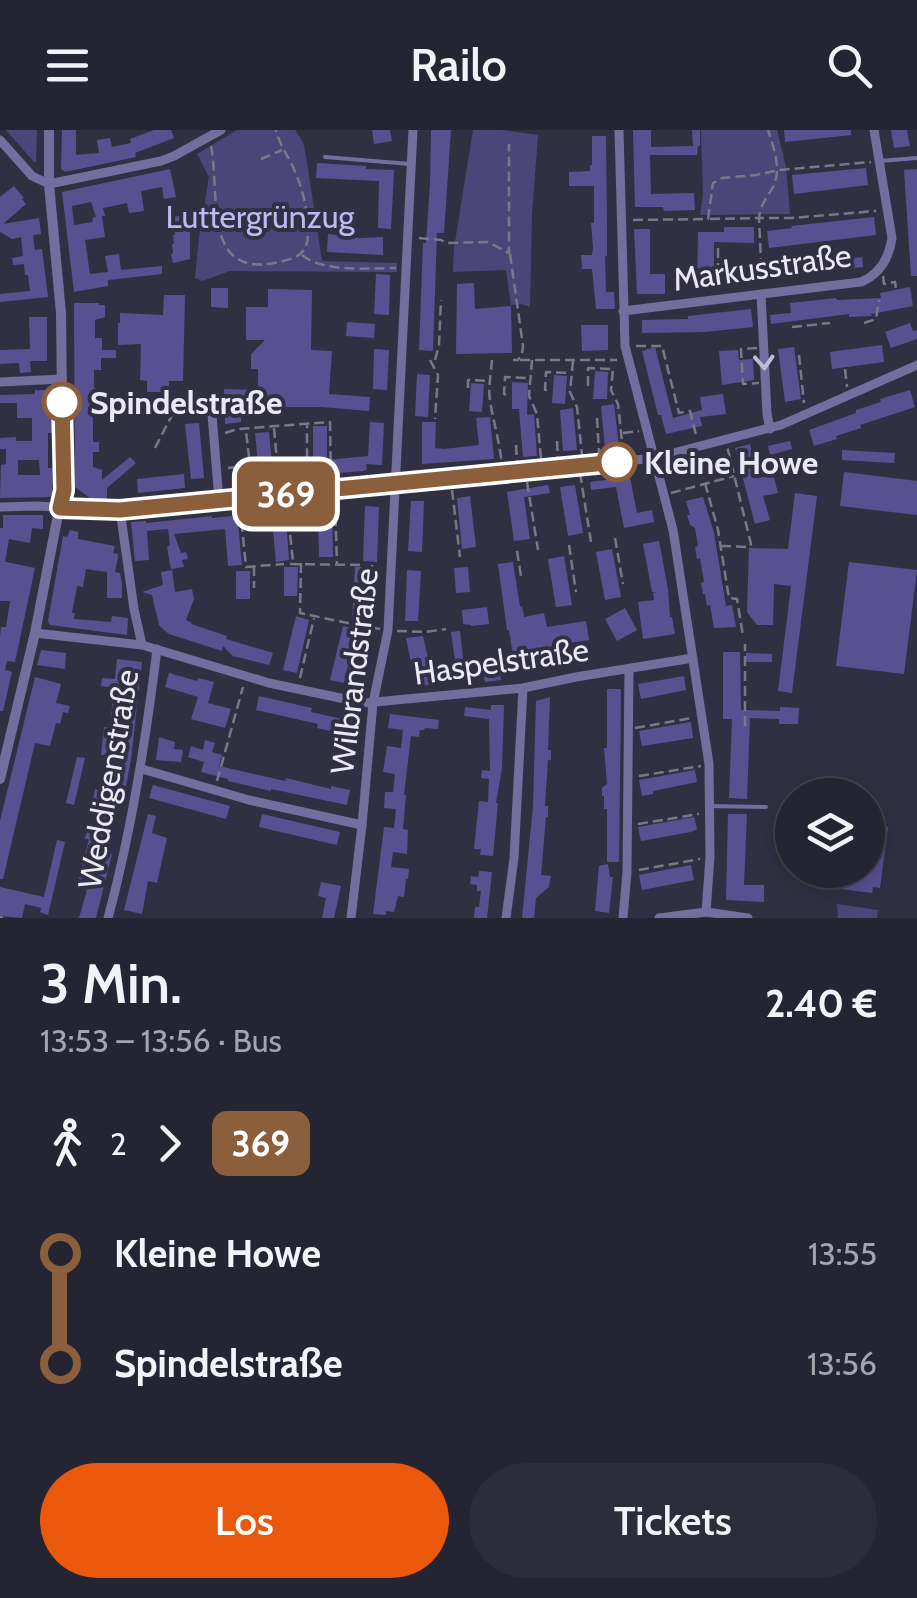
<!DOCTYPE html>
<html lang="de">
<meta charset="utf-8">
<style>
body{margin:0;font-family:Cabin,sans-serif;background:#2d2c3a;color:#f1f3f6;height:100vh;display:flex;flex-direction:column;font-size:38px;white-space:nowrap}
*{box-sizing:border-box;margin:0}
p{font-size:32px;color:#a3a4ac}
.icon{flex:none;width:55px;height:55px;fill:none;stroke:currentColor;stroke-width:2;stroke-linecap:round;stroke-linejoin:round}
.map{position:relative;height:788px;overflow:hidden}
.details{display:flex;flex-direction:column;background:#252432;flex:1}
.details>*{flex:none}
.badge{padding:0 20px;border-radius:15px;font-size:35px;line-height:65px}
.controls{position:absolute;left:775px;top:648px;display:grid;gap:20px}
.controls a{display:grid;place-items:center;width:110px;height:110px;border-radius:50%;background:#252432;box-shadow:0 5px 25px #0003,0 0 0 2px #42414d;font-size:50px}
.map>.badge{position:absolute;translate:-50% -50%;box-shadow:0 0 0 5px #fff}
.legs{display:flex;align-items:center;gap:15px;height:110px;padding:0 40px;font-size:32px}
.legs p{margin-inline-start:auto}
.headline{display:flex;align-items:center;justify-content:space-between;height:170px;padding:0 40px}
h1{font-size:55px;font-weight:600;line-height:75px}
.button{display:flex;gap:20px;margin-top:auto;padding:20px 40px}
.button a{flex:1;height:115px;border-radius:60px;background:#ea580c;color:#fff;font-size:40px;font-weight:600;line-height:115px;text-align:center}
.button a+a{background:#2d2c3a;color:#f1f3f6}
ul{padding:0 40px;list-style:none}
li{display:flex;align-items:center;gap:35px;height:110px;font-size:38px}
li i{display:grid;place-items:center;width:15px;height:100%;margin:0 12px;background:currentColor}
li i::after{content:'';width:25px;height:25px;margin:-12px;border:8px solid;border-radius:50%;background:#252432}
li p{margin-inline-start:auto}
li:first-child i{background:linear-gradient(#0000 50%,currentColor 0)}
li:last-child i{background:linear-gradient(currentColor 50%,#0000 0)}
header{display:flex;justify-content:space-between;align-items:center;height:130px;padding:0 40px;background:#252432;font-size:45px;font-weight:600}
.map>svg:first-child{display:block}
</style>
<header><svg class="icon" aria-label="menu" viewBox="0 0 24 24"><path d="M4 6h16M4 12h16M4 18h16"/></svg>Railo<svg class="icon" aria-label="search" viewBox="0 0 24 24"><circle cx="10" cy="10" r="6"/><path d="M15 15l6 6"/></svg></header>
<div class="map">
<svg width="917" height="788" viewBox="0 0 917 788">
<rect width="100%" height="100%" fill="#313043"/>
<!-- green -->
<g fill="#4c4579">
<polygon points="6,0 37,0 36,32 34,32"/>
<polygon points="237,0 295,0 303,12 306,26 322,131 397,133 397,142 230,141 202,151 195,148 199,107 209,47 197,24"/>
<polygon points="473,0 502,0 538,5 532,84 530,177 521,174 511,175 506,140 453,142 454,118"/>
<polygon points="701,0 777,0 786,37 790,84 700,85 703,65"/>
<polygon points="837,774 878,780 877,788 838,788"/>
</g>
<!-- building -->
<g fill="#595092" fill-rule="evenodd">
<polygon points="62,0 76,0 76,25 99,23 97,10 110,8 112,17 131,13 130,9 154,0 171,0 174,8 135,23 136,27 65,42 61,39"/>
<polygon points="372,0 390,0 392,11 374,14"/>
<polygon points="431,0 451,0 444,103 437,103 433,221 419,220 423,113 426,113 430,54"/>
<polygon points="633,0 651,0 651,17 693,16 692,0 700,0 700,16 698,16 697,25 650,25 651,64 694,63 695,80 664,81 663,77 635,77"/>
<polygon points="784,0 851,0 851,5 785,12"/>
<polygon points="891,0 907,0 910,16 894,18"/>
<polygon points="592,6 606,6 607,97 607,126 605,126 606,162 614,162 615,179 596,179 592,139 582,139 581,125 592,125 593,118 591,93 594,93 594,56 569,56 569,42 590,41 590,35 592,35"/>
<polygon points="317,33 366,36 366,39 394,40 391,99 378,98 379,51 316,48"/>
<polygon points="866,38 868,55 794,64 792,45"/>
<path d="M170,39L176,67L164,69L162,57L141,61L144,81L129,83L127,73L103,78L105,86H102L105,107L85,110L90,144L108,142L105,126L119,124L121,140L162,136V144L108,150V156L74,162L62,62ZM91,72L96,87L92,88L93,92L74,95L72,76Z"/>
<polygon points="917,39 917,146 911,146 904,40"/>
<polygon points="14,56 24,68 22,69 26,74 3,94 39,88 41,104 33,105 35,120 42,119 48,167 0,172 0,164 30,161 28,145 25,145 24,134 13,135 12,128 23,126 21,107 12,109 0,102 0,67"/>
<polygon points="192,83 193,92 191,92 192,101 190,102 190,129 173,133 171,124 173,123 172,114 174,114 173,105 175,105 174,87"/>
<polygon points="874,87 876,105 769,118 767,101 792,98 791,96"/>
<polygon points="724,97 754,97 754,113 714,112 714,155 697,155 698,102 724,102"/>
<polygon points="634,99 650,99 650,144 665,144 665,164 637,164"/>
<polygon points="328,104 360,108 383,107 383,125 327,122"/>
<polygon points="862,127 863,137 765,148 764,139"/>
<polygon points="376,144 390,145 389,185 374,184"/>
<polygon points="474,153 475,179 511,176 512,223 456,224 457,154"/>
<polygon points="910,157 913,176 871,184 872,186 849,187 849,184 771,194 770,185 791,183 790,173 836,168 837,170 881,168 880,163"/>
<polygon points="211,158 228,158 228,178 211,177"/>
<polygon points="268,159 312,160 311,220 332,221 329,264 370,267 369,281 322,277 241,277 241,292 225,294 224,259 258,260 258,239 251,239 251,224 265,210 246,210 246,177 268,177"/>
<polygon points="164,165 185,165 183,251 169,251 169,262 147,262 147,251 140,250 141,214 118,215 118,193 120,193 120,183 163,185"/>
<polygon points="74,173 99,173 99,175 105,175 105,187 95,190 95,208 102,208 102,220 116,220 116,228 101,228 101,240 94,240 94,258 98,258 98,266 93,266 93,312 99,312 99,322 93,322 93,337 102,340 102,350 130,327 136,333 107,358 107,371 94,371 75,357"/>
<polygon points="751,179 753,197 705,202 642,203 642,190 688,189 688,186"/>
<polygon points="29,187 47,187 47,231 30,231 31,242 20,243 19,233 0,234 0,220 30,219"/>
<polygon points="347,192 375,194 374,208 346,206"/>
<polygon points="910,193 913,201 917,200 917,209 891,218 885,202"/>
<polygon points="581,195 608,195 608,220 582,221"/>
<polygon points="882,215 884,232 832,239 830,222"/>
<polygon points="655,217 673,288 702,280 700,267 723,264 726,284 700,287 702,296 666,304 661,285 658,285 642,221"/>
<polygon points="794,217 801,269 785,272 778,219"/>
<polygon points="374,219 389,220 387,260 373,259"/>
<polygon points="738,220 739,230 753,229 754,250 722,255 719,221"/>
<polygon points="595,241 608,242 607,269 593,269"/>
<polygon points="417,244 430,245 428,287 415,286"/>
<polygon points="554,245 567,246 565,274 552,273"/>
<polygon points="512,252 528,253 527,285 534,284 537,326 523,327 519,279 512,279"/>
<polygon points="471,253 484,254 482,282 469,281"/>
<path d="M35,260H53V303H48V338H53L52,364L50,367L0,368L1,335L6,334V319H0V308L16,307V311H32V288H17V273H0V265L35,264ZM18,330H39L40,345H18Z"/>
<polygon points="910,260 915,277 860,295 861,298 836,306 837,309 814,316 809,300 856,283 856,280 881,272 880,269"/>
<polygon points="614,274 619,317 605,319 601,276"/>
<polygon points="573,278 577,320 563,321 560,280"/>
<polygon points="490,287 494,329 422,334 422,292 436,292 435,318 444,319 479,315 476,288"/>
<polygon points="370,292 384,293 382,335 366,334 367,339 364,341 339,343 339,338 308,338 309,346 285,348 285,342 259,344 255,303 269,302 272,335 313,331 313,296 327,296 327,330 368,326"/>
<polygon points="199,293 204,348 191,349 185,294"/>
<polygon points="790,311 792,319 770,325 768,316"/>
<polygon points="750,314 759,348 773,344 778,363 763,366 770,390 755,394 735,318"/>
<polygon points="842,320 895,323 894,333 842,330"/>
<polygon points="253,337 253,351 234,353 233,339"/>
<polygon points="844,342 917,351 917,385 840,376"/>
<polygon points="184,344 185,358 138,363 137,349"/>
<polygon points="630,347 637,383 652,380 654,392 624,398 616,357 591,360 590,352"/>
<polygon points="548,355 550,363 524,367 530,409 514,411 507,362"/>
<polygon points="575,355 583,403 568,406 560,357"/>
<polygon points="795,363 817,366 792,563 778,561 791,456 774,454 773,495 757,495 747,482 749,418 788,419"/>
<polygon points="470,366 476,417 462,419 457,368"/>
<polygon points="703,367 714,403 726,476 732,475 736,497 714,498 710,475 707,476 705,464 703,464 701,453 704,452 700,428 697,429 695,417 698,416 695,398 690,395 687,385 690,385 686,371"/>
<polygon points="411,371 424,371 422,422 408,421"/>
<polygon points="365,376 379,377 377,432 363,431"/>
<polygon points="314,378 332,378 333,427 319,427 318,386 286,389 289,430 276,432 272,390 238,394 242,435 228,436 225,399 174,404 181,423 186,422 188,429 182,430 184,437 171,439 167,417 170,415 168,399 147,401 149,430 135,431 131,392 146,391 146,393 212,386 212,388"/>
<polygon points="3,385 43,385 43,399 32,398 30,413 9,409 5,432 1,431 35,438 15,532 7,531 5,540 12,542 3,581 0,581 0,507 1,497 6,497 10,471 0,471 0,398 3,398"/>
<polygon points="70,400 78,402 78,409 115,416 113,423 118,424 118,427 115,442 120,443 122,453 122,468 107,468 107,442 86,439 83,457 77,456 72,483 75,483 74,489 111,492 112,486 128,488 127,505 50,495 48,491 63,406 67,407"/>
<polygon points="659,411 668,459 670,487 672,487 675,504 643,509 638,472 654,470 653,463 656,462 652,462 643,414"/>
<polygon points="612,419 621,467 605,470 596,422"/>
<polygon points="564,426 572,475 556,477 548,429"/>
<polygon points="513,432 520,477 522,476 524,487 544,483 547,497 586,491 589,510 551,516 555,536 547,538 545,528 514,532 509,500 507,500 498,434"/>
<polygon points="849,432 917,440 904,544 836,536"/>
<polygon points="284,437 298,437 297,466 284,466"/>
<polygon points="355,437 369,437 366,493 352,492"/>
<polygon points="468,437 470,462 456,463 454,438"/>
<polygon points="172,440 175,462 192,459 194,469 186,490 192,493 191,494 227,506 226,509 273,523 269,535 233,526 223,516 222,521 169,504 164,500 159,495 152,465 142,462 163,455 161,442"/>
<polygon points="407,440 421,441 418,491 405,491"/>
<rect x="236" y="441" width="14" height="28"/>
<polygon points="487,477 489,494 471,496 471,495 463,494 462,480"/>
<polygon points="625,478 637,500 617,511 605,489"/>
<polygon points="296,486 309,490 297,543 283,540"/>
<polygon points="343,496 356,499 344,553 330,550"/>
<polygon points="460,501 464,537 456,538 451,502"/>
<polygon points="423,506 432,545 444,543 445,552 416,557 406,508"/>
<polygon points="41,520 66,523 65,539 37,535"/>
<polygon points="723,522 740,522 741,580 780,581 780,577 799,578 798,594 779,594 779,589 750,588 747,669 729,668 732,589 723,589"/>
<polygon points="746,523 772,524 772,532 746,532"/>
<polygon points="117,529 142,532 131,630 126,656 123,656 108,724 112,724 96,788 79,788 87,760 77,757 89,709 85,709 88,696 98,698 103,674 93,672 95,659 99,660 106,625 101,625 104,597 109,598 115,558 101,556 102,548 115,549"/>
<polygon points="499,533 501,550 485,552 482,535"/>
<polygon points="169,543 197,551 198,548 214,552 208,573 231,579 225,598 191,589 198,567 165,557"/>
<polygon points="684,546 686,560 641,569 638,554"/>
<polygon points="35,547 61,554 56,573 70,576 68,583 63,582 60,594 56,593 50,616 35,613 3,749 0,749 0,691"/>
<polygon points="607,559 621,559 619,732 607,732 607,679 604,679 604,666 602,666 602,658 607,654 604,618 607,618"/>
<polygon points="259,566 312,578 311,582 355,592 352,606 317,598 318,594 256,580"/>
<polygon points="550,567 548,620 551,620 551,630 548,630 545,676 548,676 548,687 546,687 541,745 551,746 550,750 549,757 536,768 534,788 522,788 533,676 536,571"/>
<polygon points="491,575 504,575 502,638 496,673 498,673 493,726 480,725 481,719 474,719 479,671 488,672 489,649 481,648 482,640 490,641 489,589 464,586 465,577 491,580"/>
<polygon points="390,584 439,590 438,599 425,598 424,600 420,600 419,607 411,606 404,665 406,665 403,699 408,700 407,724 393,722 391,737 409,739 408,749 406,749 404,767 398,766 394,782 386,781 386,785 373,784 384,697 394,698 396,679 384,678 385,662 393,662 395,644 383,642 387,616 401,618 403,600 388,598"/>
<polygon points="691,592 693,608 642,616 639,601"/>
<polygon points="159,607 175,612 174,619 183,620 181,632 156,630"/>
<polygon points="205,610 215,613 212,622 222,625 219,636 285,651 286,648 331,659 331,656 350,660 347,675 271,659 271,661 228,651 228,649 201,642 204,632 188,627 191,616 203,620"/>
<polygon points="77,627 85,628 74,675 66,673"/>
<polygon points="695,640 697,652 653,661 653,664 642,666 639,650"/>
<polygon points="153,655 230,676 226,689 149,668"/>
<polygon points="148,684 156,686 152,703 167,708 157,753 148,751 142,784 124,780"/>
<polygon points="262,684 340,702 337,715 259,697"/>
<polygon points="728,684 747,684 744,755 764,755 764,772 726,770"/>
<polygon points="694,687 697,699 691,702 641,711 638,697"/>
<polygon points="868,695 888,697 880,758 873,757 872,763 840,759 841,754 834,753 835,740 868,740 868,729 871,730 874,704 868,703"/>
<polygon points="57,710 65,712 48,785 40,782 41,778 25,774 22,788 0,786 0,757 44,767"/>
<polygon points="608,734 610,747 613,747 609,783 595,781 599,736"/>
<polygon points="691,735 694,750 642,760 639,745"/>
<polygon points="479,741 492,742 487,788 474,788 475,777 479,777 481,761 477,761 477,755 470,754 471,746 478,747"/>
<polygon points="321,752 341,756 334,788 322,788 326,768 318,766"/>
</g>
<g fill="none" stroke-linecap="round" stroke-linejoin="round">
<!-- path -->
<g stroke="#797888" stroke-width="2.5" stroke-dasharray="10 5" stroke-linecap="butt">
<path d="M211,16C221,69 200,155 287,130C302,126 308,119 308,103C308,80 302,55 292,35C286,23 279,13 276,0"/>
<polyline points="261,29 282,20"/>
<path d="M710,89L759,88C760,75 767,68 773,57C782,39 774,19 768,0"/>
<polyline points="633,90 708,89 713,53 722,48 756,45 779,40 871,32"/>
<polyline points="419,108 441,110 447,113 488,112 509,123 509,14"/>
<polyline points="510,124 523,216 522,224 518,230 513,230"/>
<path d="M302,125C324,143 369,138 396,138"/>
<polyline points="883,146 884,154 895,152 896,159"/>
<polyline points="762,153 759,88 792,88 876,81"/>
<polyline points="718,158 718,115"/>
<polyline points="864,193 876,189 879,170"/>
<polyline points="792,197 830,193"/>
<polyline points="636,216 662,216 679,283 690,281 696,305"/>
<polyline points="757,218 741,219 743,254 759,253"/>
<polyline points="799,225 804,273"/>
<polyline points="430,230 438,245 435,289"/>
<polyline points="435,230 439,215 441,170"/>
<path d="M492,230C491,243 488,258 490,271C494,294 500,314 502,336"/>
<polyline points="520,230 617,230"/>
<polyline points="532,230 529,266 537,284 541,329"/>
<polyline points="573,231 570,262 577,277 582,325"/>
<polyline points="845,239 847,257"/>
<polyline points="588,256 588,238 613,239 611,260 618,274 623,321"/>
<polyline points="468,258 468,250 489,251"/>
<polyline points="547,260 545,260 546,242 570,243"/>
<polyline points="506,265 504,264 505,247 528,248"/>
<polyline points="597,288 599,323"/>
<polyline points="274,298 279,355"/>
<polyline points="225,303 238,299 330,292 331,353"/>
<polyline points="623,303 639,301"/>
<polyline points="557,311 558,330"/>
<polyline points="516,315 517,331"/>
<polyline points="155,318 172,285"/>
<polyline points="697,324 718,400 729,468 737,469 743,506"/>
<polyline points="278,332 307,329 307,295"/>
<polyline points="228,338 250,336 246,301"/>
<polyline points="580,343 591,412"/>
<polyline points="527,352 538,420"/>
<polyline points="452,360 460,427"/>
<polyline points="671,363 734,346"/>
<polyline points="335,371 337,434"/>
<polyline points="287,375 293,432"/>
<polyline points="240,377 246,437 284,434"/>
<polyline points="615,408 623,454"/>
<polyline points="569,415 576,462"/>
<polyline points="721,416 749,417 751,414 727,316"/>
<polyline points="517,421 521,446"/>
<polyline points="301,433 300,483 352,494"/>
<polyline points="290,434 362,435"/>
<polyline points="254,436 254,458"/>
<polyline points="356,495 380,499"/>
<polyline points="369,498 372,435"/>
<polyline points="397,501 426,502 446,499"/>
<polyline points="300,548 314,488"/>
<polyline points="346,558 360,497"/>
<polyline points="745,596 745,514"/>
<polyline points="635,598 692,588"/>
<polyline points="639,646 701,636"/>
<polyline points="217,651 243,557"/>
<polyline points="638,694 699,684"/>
<polyline points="639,740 700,729"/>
<polyline points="0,787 3,788"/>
</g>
<!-- service -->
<g stroke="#736e9e" stroke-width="4">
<polyline points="325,27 410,34"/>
<polyline points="880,31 917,28"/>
<polyline points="710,676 766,677"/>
</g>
<!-- minor -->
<g stroke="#736e9e" stroke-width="9">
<polyline points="619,0 625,216 673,400 709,634 710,727 706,782"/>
<polyline points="0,10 32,46 49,54 161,31 174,26 221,0"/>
<polyline points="761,164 767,284 770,299"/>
<path d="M623,181L861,152C880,144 889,129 892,108L874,0"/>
<polyline points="0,252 62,249"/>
<polyline points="212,285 219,370"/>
<polyline points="0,377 37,376 120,380 542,340 654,328 781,295 917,235"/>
<polyline points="120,380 134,479 142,515"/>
<polyline points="35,503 142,515 269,553 364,573 523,558 576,547 693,528"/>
<polyline points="142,639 249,670 362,695"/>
<path d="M108,788C132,699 146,610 157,519"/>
<polyline points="351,788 362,695 373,573 388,500 413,0"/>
<polyline points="506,788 514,728 523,558"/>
<polyline points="623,788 627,742 629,539"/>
<polyline points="659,788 706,782 748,788"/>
</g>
<!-- tertiary -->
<polyline stroke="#736e9e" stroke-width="10" points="0,649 35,503 63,359 61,183 49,54 49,0"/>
</g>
<!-- one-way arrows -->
<defs><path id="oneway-chevron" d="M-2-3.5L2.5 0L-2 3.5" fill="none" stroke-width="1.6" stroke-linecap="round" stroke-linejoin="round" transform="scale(2.5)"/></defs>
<use stroke="#c0bed7" href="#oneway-chevron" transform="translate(764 232) rotate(87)"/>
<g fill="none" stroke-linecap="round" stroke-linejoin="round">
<!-- line-1 casing -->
<g stroke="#fff" stroke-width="22">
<polyline id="line-1" points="62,272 64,360 60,378 120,380 617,332"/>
</g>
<!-- line-1 -->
<use href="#line-1" stroke="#8b5e3c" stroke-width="15"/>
</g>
<!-- markers -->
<g fill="#fff" stroke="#8b5e3c" stroke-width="5">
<circle cx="62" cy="272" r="18"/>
<circle cx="617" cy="332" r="18"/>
</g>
<g text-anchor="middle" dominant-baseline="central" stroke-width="8" stroke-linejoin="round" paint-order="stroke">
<!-- park labels -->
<g font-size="32" fill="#beb9f3" stroke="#313043">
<text x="260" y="86">Luttergrünzug</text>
</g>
<!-- street labels -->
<g font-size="32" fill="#eae9f5" stroke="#313043">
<text transform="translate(762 137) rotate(-8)">Markusstraße</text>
<text transform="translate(501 531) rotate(-8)">Haspelstraße</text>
<text transform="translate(354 541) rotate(-83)">Wilbrandstraße</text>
<text transform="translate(108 649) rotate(-80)">Weddigenstraße</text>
</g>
<!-- stop labels -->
<g font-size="32" font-weight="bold" fill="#eae9f5" stroke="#313043" text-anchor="start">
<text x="90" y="272">Spindelstraße</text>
<text x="644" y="332">Kleine Howe</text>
</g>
</g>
</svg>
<div class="controls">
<a><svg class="icon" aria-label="layers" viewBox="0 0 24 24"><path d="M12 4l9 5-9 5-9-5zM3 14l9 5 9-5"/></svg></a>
</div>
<b class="badge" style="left:286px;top:364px;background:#8b5e3c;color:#fff">369</b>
</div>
<section class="details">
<div class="headline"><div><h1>3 Min.</h1><p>13:53 – 13:56 · Bus</p></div><b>2.40 €</b></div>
<div class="legs"><svg class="icon" aria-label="walk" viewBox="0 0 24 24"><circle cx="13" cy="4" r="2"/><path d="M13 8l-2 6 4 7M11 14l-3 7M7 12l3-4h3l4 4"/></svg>2<svg class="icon" aria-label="forward" viewBox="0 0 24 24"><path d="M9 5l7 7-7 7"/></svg><b class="badge" style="background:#8b5e3c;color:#fff">369</b></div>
<ul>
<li><i style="color:#8b5e3c"></i><b>Kleine Howe</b><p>13:55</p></li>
<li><i style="color:#8b5e3c"></i><b>Spindelstraße</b><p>13:56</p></li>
</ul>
<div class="button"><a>Los</a><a>Tickets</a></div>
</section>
